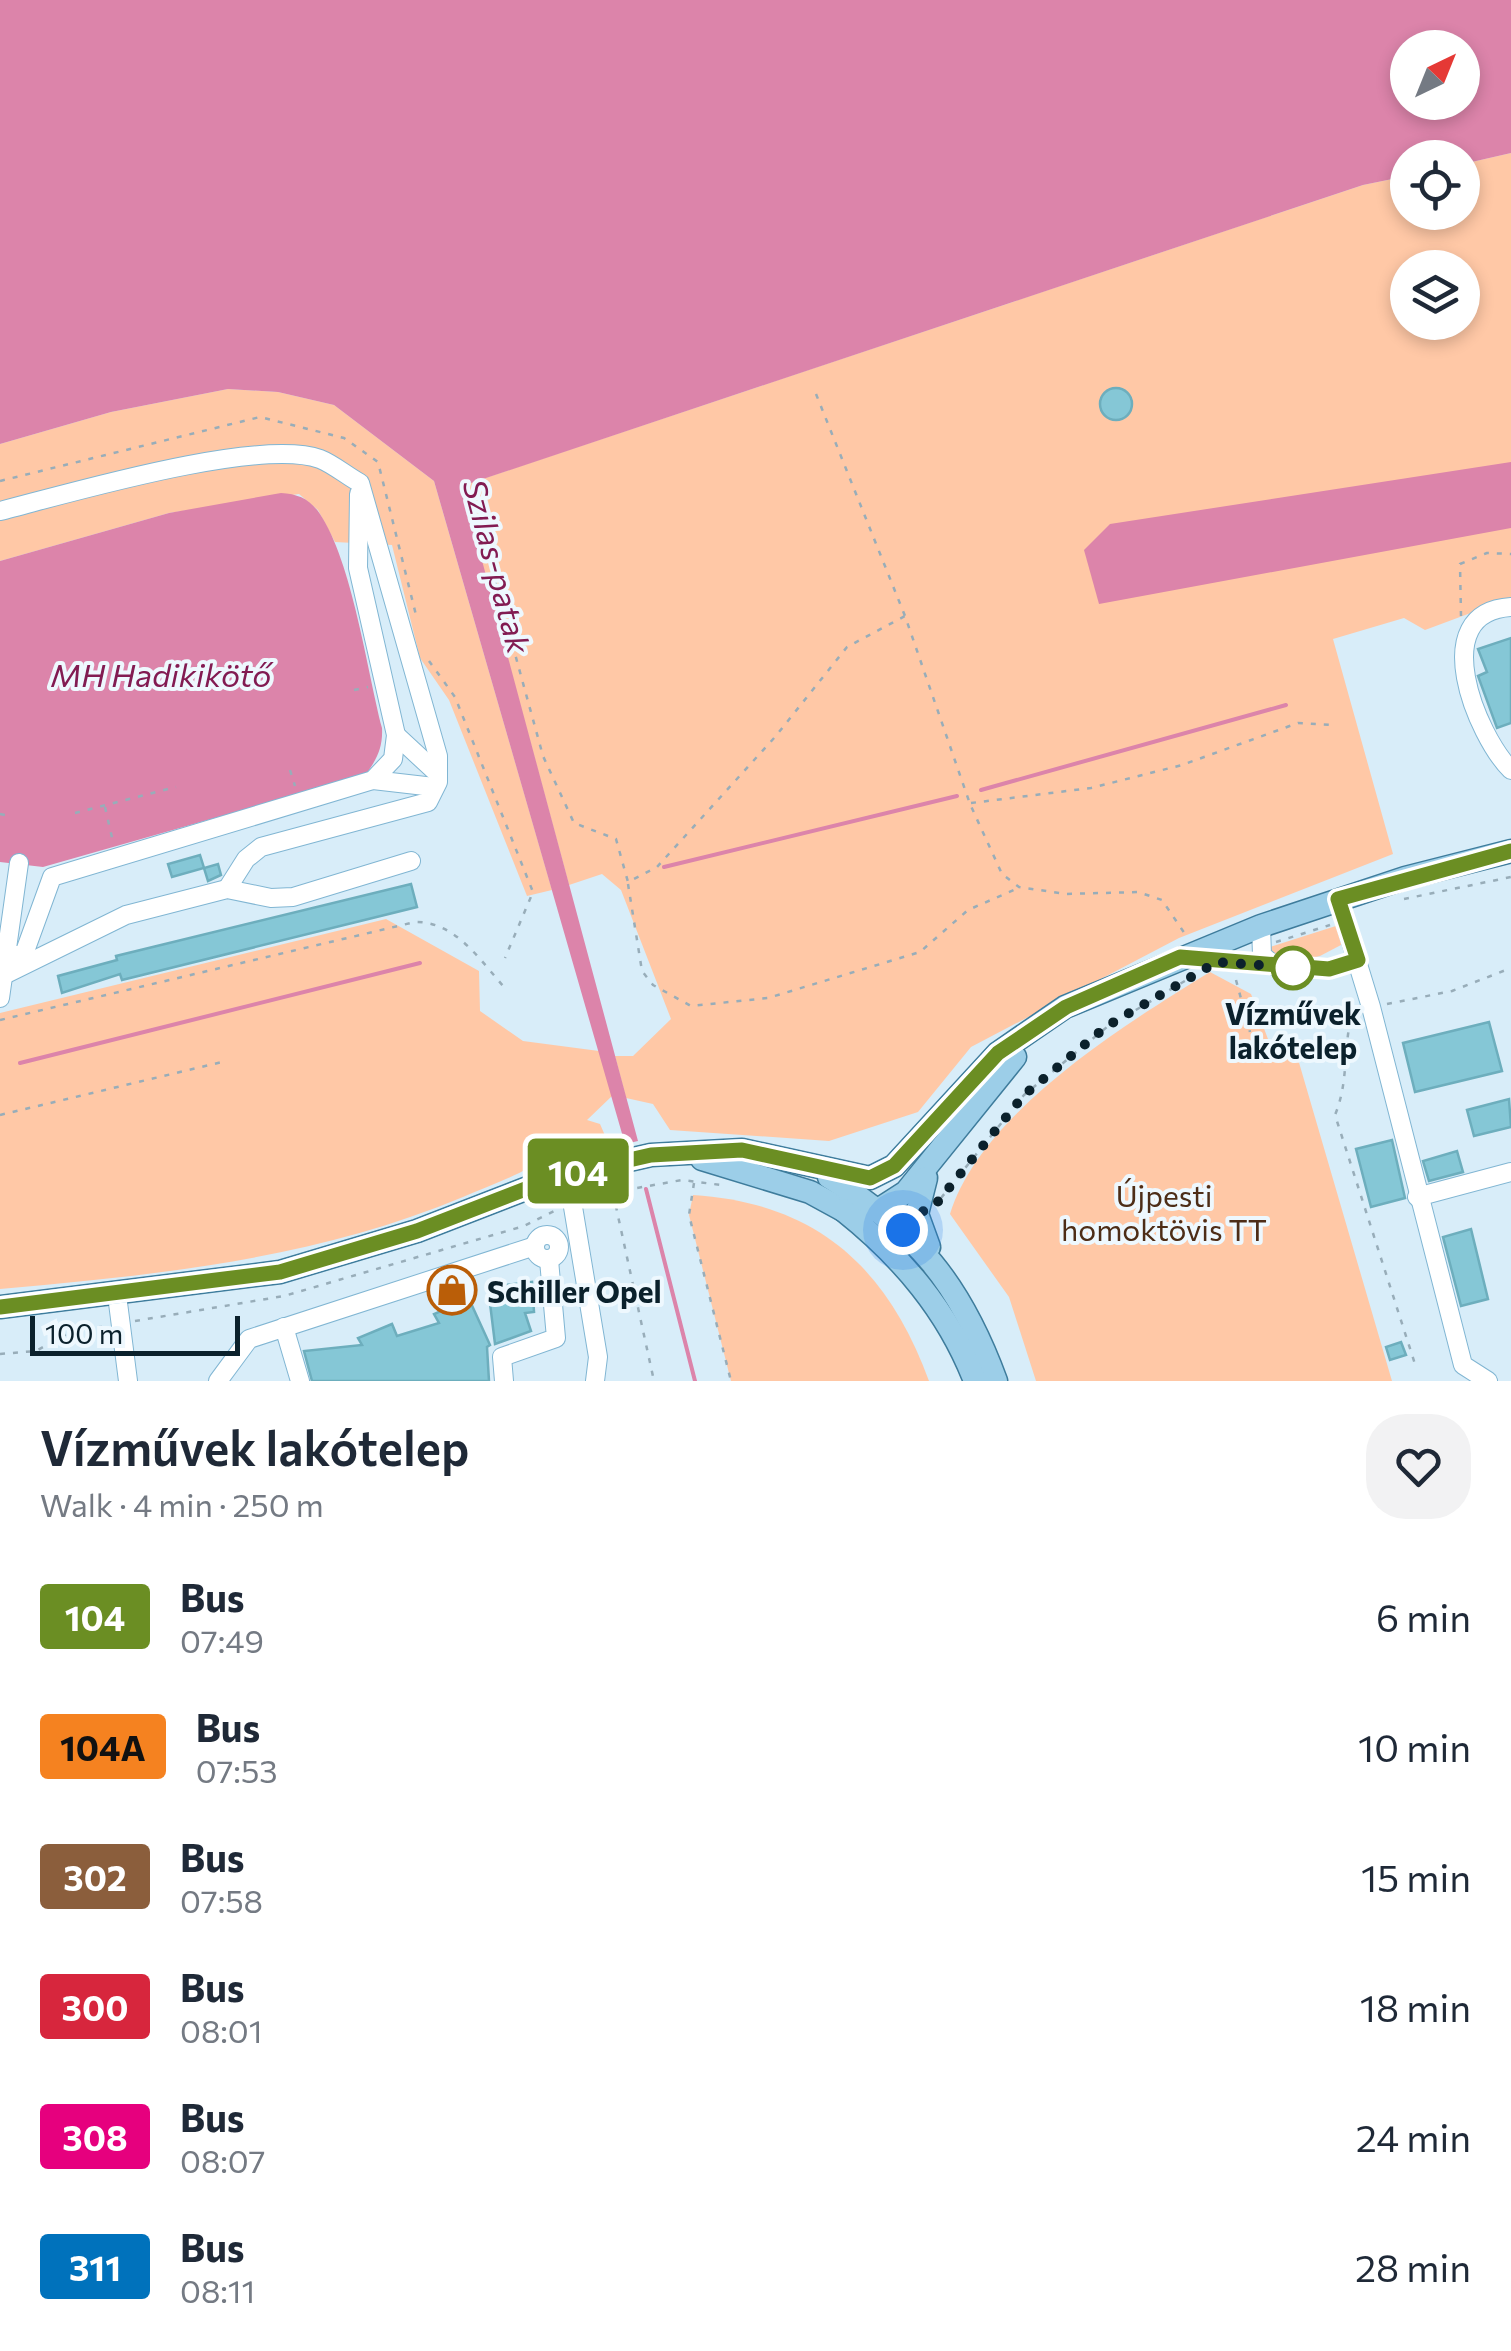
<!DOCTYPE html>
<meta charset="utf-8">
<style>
body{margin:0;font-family:Commissioner,sans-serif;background:#f2f2f3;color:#1f2937;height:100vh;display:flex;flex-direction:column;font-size:38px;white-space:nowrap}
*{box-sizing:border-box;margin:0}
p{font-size:32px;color:#747a83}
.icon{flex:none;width:55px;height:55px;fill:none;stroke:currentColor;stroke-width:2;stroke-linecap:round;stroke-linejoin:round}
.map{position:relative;height:1381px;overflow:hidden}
.sheet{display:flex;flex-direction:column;background:#fff;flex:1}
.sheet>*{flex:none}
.badge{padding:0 20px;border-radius:8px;font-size:35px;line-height:65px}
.needle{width:65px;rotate:43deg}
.buttons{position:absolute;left:1390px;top:30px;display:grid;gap:20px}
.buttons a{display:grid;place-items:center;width:90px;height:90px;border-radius:50%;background:#fff;box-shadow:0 5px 15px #0003;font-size:50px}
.scale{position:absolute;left:30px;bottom:25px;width:210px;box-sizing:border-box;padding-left:10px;border:5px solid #0b212c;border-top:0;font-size:28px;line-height:35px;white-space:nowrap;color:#0b212c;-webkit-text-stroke:8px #eef8fe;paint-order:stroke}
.you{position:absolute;width:50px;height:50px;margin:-25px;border:8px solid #fff;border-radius:50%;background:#1a73e8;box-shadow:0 0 0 15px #1a73e833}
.map>.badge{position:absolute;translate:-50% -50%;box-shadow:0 0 0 5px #fff}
.round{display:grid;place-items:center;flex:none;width:105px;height:105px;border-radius:40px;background:#f2f2f3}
.head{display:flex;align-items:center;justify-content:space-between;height:170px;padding:0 40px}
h1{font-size:48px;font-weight:600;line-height:75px}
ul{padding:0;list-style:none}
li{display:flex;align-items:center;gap:30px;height:130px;padding:0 40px}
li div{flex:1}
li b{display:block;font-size:38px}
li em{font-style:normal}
li .badge{min-width:110px;font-weight:700;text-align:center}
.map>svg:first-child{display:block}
</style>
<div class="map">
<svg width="1511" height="1381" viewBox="0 0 1511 1381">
<rect width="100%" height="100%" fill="#d8edf9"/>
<!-- green -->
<g fill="#ffc8a6" fill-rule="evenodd">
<path d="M1511,153V598L1425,630L1404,618L1333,639L1393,854L1179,938L971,1047L918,1112L829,1141L670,1130L653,1104L626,1098L615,1056H633L671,1019L621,890L602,874L569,885L461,486L1363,185L1407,176L1408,212H1462L1463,164ZM1408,268H1462V322H1408Z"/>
<polygon points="228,389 278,392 334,405 434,481 552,890 527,896 449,700 420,658 392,545 335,542 318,510 299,494 169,513 0,561 0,444 111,412"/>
<path d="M386,919L479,971L480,1011L523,1041L599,1051L612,1096L587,1120L600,1124L610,1147L559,1157L551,1153C525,1174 493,1184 463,1197C315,1259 158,1275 0,1289V1013Z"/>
<polygon points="1339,925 1341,945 1320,956 1282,964 1264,949"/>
<path d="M1210,972L1251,994L1271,1047L1293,1042L1392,1381H1036L1009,1297L950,1214C981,1113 1124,1025 1210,972Z"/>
<path d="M693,1195C817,1203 887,1267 929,1381H731L689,1215Z"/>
</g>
<!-- water -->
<g fill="#dc84aa" fill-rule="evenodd">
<path d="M0,0H1511V153L1463,164L1462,158H1408L1407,176L1363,185L462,486L638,1141L625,1144L434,481L334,405L278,392L228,389L111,412L0,444ZM1408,48H1462V102H1408Z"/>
<polygon points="1511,462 1511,528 1099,604 1084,550 1110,524"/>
<path d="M281,493C298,494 310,499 320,514C352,562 367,669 382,728C383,747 377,760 365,775L43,867L0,862V561L169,513Z"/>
</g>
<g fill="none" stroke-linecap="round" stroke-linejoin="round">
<!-- stream -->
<g stroke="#dc84aa" stroke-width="4">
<polyline points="981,790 1286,705"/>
<polyline points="664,867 957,796"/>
<polyline points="20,1063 420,963"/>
<polyline points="646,1189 695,1381"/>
</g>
</g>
<!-- building -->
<g fill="#85c7d6" stroke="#6daebd" stroke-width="2.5">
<polygon points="1408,280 1408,315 1394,301 1398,286"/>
<circle cx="1116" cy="404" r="16"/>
<polygon points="1511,638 1511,723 1497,728 1478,676 1487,672 1478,649"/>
<polygon points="200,855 204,868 172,877 168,864"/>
<polygon points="218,864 221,875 208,881 204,868"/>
<polygon points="411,884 417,907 122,980 120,974 62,993 58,976 117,960 116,956"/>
<polygon points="1489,1022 1502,1071 1415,1092 1403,1043"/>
<polygon points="1509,1099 1511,1127 1474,1136 1467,1110"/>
<polygon points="1392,1140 1405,1198 1371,1207 1356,1149"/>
<polygon points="1457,1151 1463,1172 1429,1181 1423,1161"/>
<polygon points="1471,1229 1488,1299 1461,1306 1443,1237"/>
<polygon points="532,1282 534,1312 525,1313 531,1331 495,1344 488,1287"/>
<polygon points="469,1299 490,1345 487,1347 489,1381 312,1381 304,1351 362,1345 358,1338 392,1324 397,1336 439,1323 434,1314"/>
<polygon points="1401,1342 1406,1355 1390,1360 1386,1347"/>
</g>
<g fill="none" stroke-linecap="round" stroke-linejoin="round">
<!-- minor casing -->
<g stroke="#81b6d3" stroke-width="20">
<g id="minor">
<path d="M0,511C67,494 259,437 320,459C333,464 347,476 360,483L438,756V782L428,802L261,847L246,859L227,889"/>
<path d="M1511,607C1425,612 1477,736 1511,770"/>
<polyline points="396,735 438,774"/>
<polyline points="373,780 434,787"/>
<polyline points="1338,899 1371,1007 1463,1365 1488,1381"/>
<polyline points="1261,926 1262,955 1276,967"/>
<polyline points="0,951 5,957 24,954 52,877 373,780 393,759 396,735 358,568 359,494"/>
<polyline points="1186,958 1329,969 1358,960"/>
<polyline points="0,977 126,915 227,889 271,898 293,897 411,861"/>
<polyline points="0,998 19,863"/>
<polyline points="559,1176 572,1201 598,1357 595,1381"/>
<polyline points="1417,1197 1511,1172"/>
<circle cx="547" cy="1247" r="12"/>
<polyline points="117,1295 128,1381"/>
<polyline points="284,1327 300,1381"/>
<polyline points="218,1381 249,1339 535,1246"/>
<polyline points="504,1381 502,1357 556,1338 549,1260"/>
</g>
</g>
<!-- major casing -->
<g stroke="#3e7c9c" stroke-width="25">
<g id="major">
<polyline points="702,1159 810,1192 843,1210 878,1210 906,1192 1015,1057"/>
<path d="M829,1177C917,1232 960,1283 996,1381"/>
<polyline points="926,1178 917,1214 929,1247"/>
<path d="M843,1210C902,1257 948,1311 975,1381"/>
<polyline points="0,1307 280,1272 417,1231 559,1176 651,1155 742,1150 870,1178 894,1166 998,1053 1065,1007 1261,926 1405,878 1511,851"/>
</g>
</g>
<!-- path -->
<g stroke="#98adb9" stroke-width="2.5" stroke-dasharray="5 8" stroke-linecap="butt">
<polyline points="816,394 905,616 970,804 1002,874 1019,887 1066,894 1138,892 1162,900 1187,937"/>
<polyline points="0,481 260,417 344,438 378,462 416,615"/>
<polyline points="478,519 543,756 574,823 616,839 628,882 657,867 775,737 847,647 905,616"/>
<polyline points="1461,616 1460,564 1487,553 1511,554"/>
<polyline points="429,661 455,697 533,892 505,958"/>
<polyline points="354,690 368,687"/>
<polyline points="290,770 295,786"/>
<polyline points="971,803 1091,788 1182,765 1298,723 1331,725"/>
<polyline points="105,807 113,842"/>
<polyline points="75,813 176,787"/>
<polyline points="0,814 9,816"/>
<polyline points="628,884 642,971 653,985 691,1006 768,998 920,952 968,910 1016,889"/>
<polyline points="1404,899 1511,877"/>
<polyline points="1276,942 1330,925"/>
<polyline points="1236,980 1250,1032"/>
<polyline points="1387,1004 1452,991 1511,968"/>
<path d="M1354,1007C1342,1043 1350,1079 1335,1115L1415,1364"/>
<path d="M0,1020L415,922C455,921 480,960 504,987"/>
<polyline points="0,1115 222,1062"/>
<polyline points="694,1183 689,1215 731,1381"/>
<polyline points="613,1193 654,1381"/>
<polyline points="586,1197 682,1180 721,1185"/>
<polyline points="941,1198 1024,1095 1107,1027 1195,975"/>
<polyline points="135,1321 284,1296 524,1226 556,1210"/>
<polyline points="0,1354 36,1351 76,1329 102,1327"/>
</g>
<!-- minor -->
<use href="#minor" stroke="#fff" stroke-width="18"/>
<!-- major -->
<use href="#major" stroke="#9ccee8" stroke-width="22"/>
</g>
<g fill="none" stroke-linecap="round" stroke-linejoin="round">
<!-- line casing -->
<g stroke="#fff" stroke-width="22">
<polyline id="line" points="0,1307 280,1272 417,1231 559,1176 651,1155 742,1150 870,1178 894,1166 998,1053 1066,1007 1180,957 1329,969 1358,960 1338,899 1511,851"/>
</g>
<!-- line -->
<use href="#line" stroke="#6b8e23" stroke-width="15"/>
<!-- walk -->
<path stroke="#0b212c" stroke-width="10" stroke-dasharray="0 18" d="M903,1230L898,1225C910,1213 924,1214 936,1204L1024,1095L1107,1026L1217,962L1303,968H1293"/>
</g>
<!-- icons -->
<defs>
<g id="shop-ring" transform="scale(2.5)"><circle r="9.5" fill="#eef8fe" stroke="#ba5e08" stroke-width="1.5"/><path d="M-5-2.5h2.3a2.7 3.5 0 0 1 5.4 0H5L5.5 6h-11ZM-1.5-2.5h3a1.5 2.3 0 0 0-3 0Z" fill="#ba5e08"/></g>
</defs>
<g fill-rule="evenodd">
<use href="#shop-ring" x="452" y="1290"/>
</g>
<!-- markers -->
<circle fill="#fff" stroke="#6b8e23" stroke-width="5" cx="1293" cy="968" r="20"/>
<g text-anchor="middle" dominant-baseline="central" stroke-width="8" stroke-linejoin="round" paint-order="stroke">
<!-- stop labels -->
<g font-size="30" font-weight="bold" fill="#0b212c" stroke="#eef8fe">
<text x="1293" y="1012">Vízművek<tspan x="1293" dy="34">lakótelep</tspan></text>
</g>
<!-- park labels -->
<g font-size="30" fill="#4d2d17" stroke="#eef8fe">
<text x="1164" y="1194">Újpesti<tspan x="1164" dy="34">homoktövis TT</tspan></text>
</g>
<!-- poi labels -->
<g font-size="30" font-weight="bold" fill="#0b212c" stroke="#eef8fe" text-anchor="start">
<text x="487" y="1290">Schiller Opel</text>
</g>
<!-- water labels -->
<g font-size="32" font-style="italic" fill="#821b52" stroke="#eef8fe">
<text transform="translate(498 566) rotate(75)">Szilas-patak</text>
<text x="161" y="674">MH Hadikikötő</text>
</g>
</g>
</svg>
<div class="buttons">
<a><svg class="needle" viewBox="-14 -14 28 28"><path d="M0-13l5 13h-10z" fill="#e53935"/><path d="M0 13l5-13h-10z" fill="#747a83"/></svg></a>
<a><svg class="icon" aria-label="locate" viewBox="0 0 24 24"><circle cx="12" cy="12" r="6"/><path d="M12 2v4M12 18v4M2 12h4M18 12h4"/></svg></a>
<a><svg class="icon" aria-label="layers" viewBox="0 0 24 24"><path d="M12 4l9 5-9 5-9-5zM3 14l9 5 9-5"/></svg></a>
</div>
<div class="scale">100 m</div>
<div class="you" style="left:903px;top:1230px"></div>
<b class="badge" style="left:578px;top:1171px;background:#6b8e23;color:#fff">104</b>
</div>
<section class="sheet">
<div class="head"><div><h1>Vízművek lakótelep</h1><p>Walk · 4 min · 250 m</p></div><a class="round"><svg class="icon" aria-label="heart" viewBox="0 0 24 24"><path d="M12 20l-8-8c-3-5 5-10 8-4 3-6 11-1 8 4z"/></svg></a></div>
<ul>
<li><span class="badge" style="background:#6b8e23;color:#fff">104</span><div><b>Bus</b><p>07:49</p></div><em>6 min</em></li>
<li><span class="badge" style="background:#f58220;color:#111">104A</span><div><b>Bus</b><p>07:53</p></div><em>10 min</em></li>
<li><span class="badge" style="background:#8b5e3c;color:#fff">302</span><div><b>Bus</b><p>07:58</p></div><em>15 min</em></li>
<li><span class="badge" style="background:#d7263d;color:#fff">300</span><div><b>Bus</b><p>08:01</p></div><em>18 min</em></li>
<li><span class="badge" style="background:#e6007e;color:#fff">308</span><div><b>Bus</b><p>08:07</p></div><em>24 min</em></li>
<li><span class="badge" style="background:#0072bc;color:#fff">311</span><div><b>Bus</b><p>08:11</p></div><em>28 min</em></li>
</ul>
</section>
